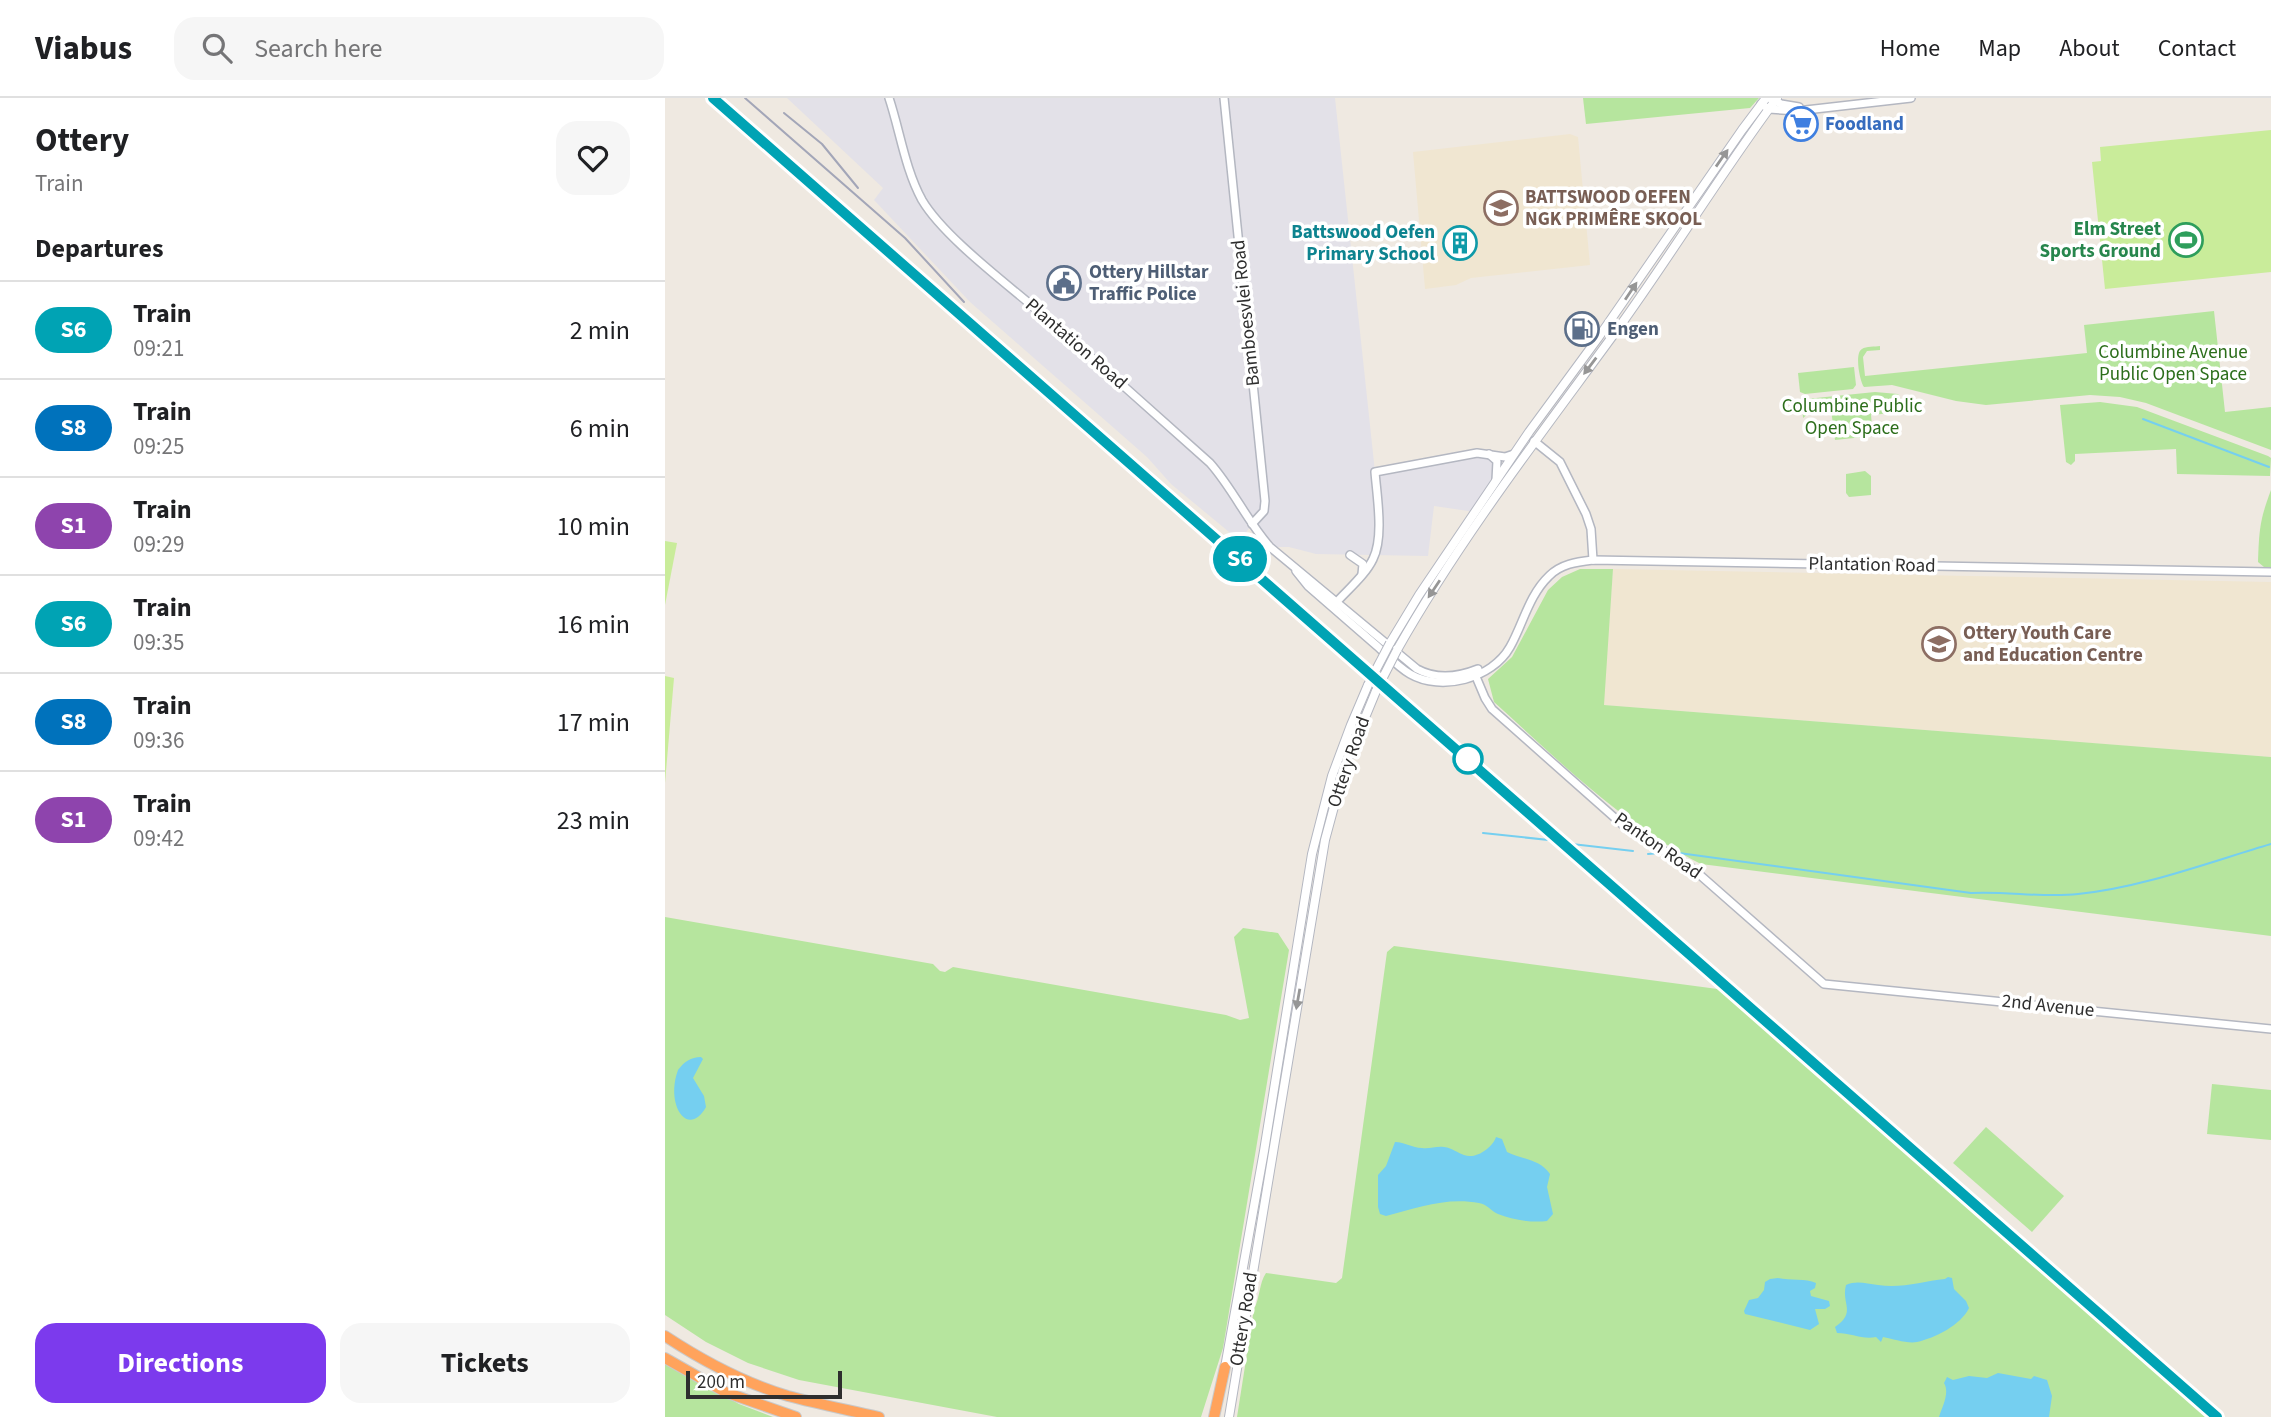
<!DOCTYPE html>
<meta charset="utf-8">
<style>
body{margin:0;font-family:"Source Sans 3",sans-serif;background:#f6f6f6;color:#202124;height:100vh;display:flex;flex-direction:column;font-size:26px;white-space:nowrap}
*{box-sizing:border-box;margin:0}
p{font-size:23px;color:#757577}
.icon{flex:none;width:38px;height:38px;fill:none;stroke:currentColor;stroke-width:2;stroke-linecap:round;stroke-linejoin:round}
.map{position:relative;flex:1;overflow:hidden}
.details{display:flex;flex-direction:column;background:#fff;width:665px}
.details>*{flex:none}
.badge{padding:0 14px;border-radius:23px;font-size:24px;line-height:46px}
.scale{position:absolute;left:21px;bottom:18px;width:156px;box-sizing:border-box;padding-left:7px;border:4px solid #2e2e2e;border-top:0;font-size:19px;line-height:24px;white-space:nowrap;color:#2e2e2e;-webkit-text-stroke:5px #fff;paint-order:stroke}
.map>.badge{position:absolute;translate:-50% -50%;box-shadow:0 0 0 4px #fff}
h2{padding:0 35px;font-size:26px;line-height:63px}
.round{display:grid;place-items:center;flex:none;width:74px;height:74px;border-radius:21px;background:#f6f6f6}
.overview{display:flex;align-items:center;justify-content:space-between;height:119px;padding:0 35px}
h1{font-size:33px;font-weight:700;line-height:52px}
.button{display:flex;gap:14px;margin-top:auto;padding:14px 35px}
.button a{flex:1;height:80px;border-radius:21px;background:#7c3aed;color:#fff;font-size:28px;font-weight:700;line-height:80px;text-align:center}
.button a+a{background:#f6f6f6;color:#202124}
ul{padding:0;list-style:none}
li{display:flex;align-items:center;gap:21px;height:98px;padding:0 35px;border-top:2px solid #e0e0e0}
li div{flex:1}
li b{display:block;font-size:26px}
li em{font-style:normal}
li .badge{min-width:77px;font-weight:700;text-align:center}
header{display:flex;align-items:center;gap:42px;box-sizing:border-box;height:98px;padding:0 35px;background:#fff;border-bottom:2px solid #e0e0e0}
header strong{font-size:33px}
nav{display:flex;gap:38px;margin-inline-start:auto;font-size:24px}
.search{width:490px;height:63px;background:#f6f6f6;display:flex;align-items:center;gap:18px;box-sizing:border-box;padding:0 24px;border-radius:21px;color:#757577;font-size:26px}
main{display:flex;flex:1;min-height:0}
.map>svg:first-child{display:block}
</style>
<header>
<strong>Viabus</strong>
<div class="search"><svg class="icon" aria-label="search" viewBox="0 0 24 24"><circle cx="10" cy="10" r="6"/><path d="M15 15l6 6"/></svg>Search here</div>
<nav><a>Home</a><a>Map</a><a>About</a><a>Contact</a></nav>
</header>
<main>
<section class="details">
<div class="overview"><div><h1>Ottery</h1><p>Train</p></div><a class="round"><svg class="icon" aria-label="heart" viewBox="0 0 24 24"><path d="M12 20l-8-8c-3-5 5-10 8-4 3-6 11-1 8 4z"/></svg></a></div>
<h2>Departures</h2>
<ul>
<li><span class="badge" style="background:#00a3b4;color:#fff">S6</span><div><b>Train</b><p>09:21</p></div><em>2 min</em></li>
<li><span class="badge" style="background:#0072bc;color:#fff">S8</span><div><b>Train</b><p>09:25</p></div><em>6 min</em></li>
<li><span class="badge" style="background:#8e44ad;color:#fff">S1</span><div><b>Train</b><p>09:29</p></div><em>10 min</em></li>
<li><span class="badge" style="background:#00a3b4;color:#fff">S6</span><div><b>Train</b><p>09:35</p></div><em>16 min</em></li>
<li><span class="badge" style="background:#0072bc;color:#fff">S8</span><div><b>Train</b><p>09:36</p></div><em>17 min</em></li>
<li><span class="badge" style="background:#8e44ad;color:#fff">S1</span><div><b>Train</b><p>09:42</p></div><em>23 min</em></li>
</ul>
<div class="button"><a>Directions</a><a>Tickets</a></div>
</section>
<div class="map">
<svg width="1606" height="1319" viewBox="0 0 1606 1319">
<rect width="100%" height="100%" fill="#efe9e1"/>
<!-- industrial -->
<polygon fill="#e3e1e8" points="122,0 670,0 710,374 812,355 829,359 831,383 810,414 769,408 763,458 651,456 624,449 605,449 587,426 575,443 506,386 482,359 305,204 209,102 218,90"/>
<!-- education -->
<g fill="#f0e6d1">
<polygon points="905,36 913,39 925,167 806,180 791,187 760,191 748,54"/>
<polygon points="948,471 1606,484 1606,659 938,607"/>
</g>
<!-- green -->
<g fill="#b6e59e">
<polygon points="918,0 1094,0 1085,10 921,26"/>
<path d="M1549,213L1560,314L1606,309V352L1481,305L1455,299L1425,297L1321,307L1291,303L1227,287L1199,289C1195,284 1189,255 1197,251C1201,248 1210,249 1215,248V252L1202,253L1198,259L1200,278L1422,255L1419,227Z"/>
<polygon points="1189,269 1191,287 1188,291 1140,296 1135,294 1133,275"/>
<polygon points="1210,294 1233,296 1235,299 1237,314 1206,317 1208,338 1170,342 1166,311 1145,314 1138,320 1137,306 1141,301"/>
<polygon points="1435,304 1472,309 1603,358 1606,360 1605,378 1512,376 1511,351 1410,356 1410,363 1406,367 1401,364 1395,307"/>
<polygon points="1200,373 1206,378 1206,397 1184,399 1181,395 1181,376"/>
<path d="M1606,392V470L1599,469L1593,464C1594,432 1595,421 1606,392Z"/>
<path d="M915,471H948L939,607L1606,659V838L1036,766C957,726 894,663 829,604L823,581L847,559L883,492L897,479Z"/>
<polygon points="0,819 268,866 275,873 280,874 288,869 561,917 575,922 584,920 569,839 578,830 613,835 624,852 558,1250 536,1319 332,1319 134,1282 83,1265 41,1244 0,1217"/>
<path d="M729,848L1060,892L1545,1319H572L589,1211C595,1200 594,1185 601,1175L671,1185L677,1180L722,854Z"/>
<polygon points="1547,986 1606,992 1606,1042 1542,1036"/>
<polygon points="1321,1029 1399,1098 1367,1134 1288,1065"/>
<polygon points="0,1266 74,1306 108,1319 0,1319"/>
</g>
<!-- pitch -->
<g fill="#c9ec9a">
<polygon points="1606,32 1606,174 1440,191 1427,64 1436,63 1435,49"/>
<polygon points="0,443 12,445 0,507"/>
<polygon points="0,578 9,580 0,685"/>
</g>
<!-- water -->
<g fill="#75cff0">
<path d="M36,959L38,961L28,980L39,998L41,1009C23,1041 0,1007 13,972C19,964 26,959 36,959Z"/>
<path d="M831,1039L837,1041L842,1054C856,1061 875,1061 885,1076L882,1089L888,1116L882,1123C868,1125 847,1122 833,1116C826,1113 822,1106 814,1105C781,1099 752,1110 721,1118L715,1116L713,1109V1077L721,1068L730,1044C740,1044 747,1050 757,1050C765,1051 771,1048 779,1049C788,1050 792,1055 799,1057C811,1062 828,1049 831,1039Z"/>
<path d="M1283,1179L1287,1180L1289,1191L1301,1203L1304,1210C1296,1227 1270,1240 1252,1244C1243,1246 1228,1241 1218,1239L1216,1244L1211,1239C1198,1242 1186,1235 1172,1235L1170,1229C1192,1214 1176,1206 1181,1187C1192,1182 1202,1186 1213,1187C1236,1191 1258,1183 1280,1181Z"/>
<path d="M1113,1180C1125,1183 1141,1180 1151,1185L1150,1190L1145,1193L1146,1198L1164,1203L1165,1208L1160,1211H1150L1154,1226L1145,1232L1080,1216L1079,1213L1084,1202L1093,1200L1099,1192L1100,1184L1105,1181Z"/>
<path d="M1333,1275L1366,1281L1369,1278L1382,1282L1387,1298L1384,1319H1274C1277,1309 1285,1295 1279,1285L1282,1279L1288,1282L1304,1278L1322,1280Z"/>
</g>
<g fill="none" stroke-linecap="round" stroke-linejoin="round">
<!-- stream -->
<g stroke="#75cff0" stroke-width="2">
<polyline points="1478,321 1604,369"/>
<polyline points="818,735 893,743"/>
<polyline points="907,746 968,753"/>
<path d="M1014,755L1306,795C1342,793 1378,800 1413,796C1476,790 1545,764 1606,746"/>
<polyline points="983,756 995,755"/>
</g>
<!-- tertiary casing -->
<g stroke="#b4b7c1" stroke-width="10">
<g id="tertiary">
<path d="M224,0C235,33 240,71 257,102C277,136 333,179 365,206C425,258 485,311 545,365C568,391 582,423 605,449L752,571C772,582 793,579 813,571"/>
<polyline points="559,0 600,403 599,413 587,426"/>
<polyline points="1104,0 1116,6 1134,9"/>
<polyline points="1096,6 1104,11 1132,13 1246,0"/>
<polyline points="869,343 895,364 921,416 926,431 928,462"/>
<polyline points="824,356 832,363 831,382"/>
<polyline points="685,457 698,466 697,476"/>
<path d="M631,473L643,488C666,508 689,528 712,548C723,558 733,569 745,576C776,594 827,581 845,549C858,526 864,497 884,478C896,466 911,464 928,462L1606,474"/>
<path d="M669,507C681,493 700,478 708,461C719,439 712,399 710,374L812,355L840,359L849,356"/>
<polyline points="809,574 820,600 827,611 959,728 1027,770 1159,886 1606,931"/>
</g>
</g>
<!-- secondary casing -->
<g stroke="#b4b7c1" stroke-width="10">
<g id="secondary">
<polyline points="725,545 754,497 864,334 933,240 1077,32 1101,0"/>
<path d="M732,552C796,439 876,336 952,232C1007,156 1056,75 1112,0"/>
<polyline points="559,1275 599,1053 647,756 667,678 686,627 703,587"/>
<polyline points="564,1319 660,742 680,668 711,593"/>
</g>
</g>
<!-- motorway casing -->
<g stroke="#c9c9c9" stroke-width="12">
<g id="motorway">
<path d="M0,1238C38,1263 79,1285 123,1298C153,1306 184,1312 214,1319"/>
<polyline points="0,1260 60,1294 131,1319"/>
<polyline points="549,1319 560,1269"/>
</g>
</g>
<!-- tertiary -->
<use href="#tertiary" stroke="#fff" stroke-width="7"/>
<!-- secondary -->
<use href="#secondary" stroke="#fff" stroke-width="8"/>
<!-- motorway -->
<use href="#motorway" stroke="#ffa35c" stroke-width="10"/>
<!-- rail -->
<g stroke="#a3a6b8" stroke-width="2">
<polyline points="53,0 1557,1319"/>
<polyline points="80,0 240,140 299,204"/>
<polyline points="119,15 157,46 193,90"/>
</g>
<!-- secondary-bridge casing -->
<g stroke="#b4b7c1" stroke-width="10" stroke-linecap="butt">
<g id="secondary-bridge">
<polyline points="703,587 725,545"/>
<polyline points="711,593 732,552"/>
</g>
</g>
<!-- secondary-bridge -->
<use href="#secondary-bridge" stroke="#fff" stroke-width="8"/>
</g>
<!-- one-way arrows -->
<defs><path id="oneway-solid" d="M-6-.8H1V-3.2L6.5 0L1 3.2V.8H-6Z" transform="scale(1.75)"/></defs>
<g fill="#969696">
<use href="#oneway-solid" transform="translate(1057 60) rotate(-55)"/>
<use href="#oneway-solid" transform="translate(966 193) rotate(-56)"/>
<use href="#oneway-solid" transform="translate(925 268) rotate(127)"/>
<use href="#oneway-solid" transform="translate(769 491) rotate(124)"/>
<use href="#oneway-solid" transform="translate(633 901) rotate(100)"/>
</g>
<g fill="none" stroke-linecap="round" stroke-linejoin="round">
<!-- line casing -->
<g stroke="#fff" stroke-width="16">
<polyline id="line" points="48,0 1552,1319"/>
</g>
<!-- line -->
<use href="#line" stroke="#00a3b4" stroke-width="10"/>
</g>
<!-- icons -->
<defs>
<g id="supermarket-ring" transform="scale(1.75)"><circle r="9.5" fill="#fff" stroke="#3f7fe0" stroke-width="1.5"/><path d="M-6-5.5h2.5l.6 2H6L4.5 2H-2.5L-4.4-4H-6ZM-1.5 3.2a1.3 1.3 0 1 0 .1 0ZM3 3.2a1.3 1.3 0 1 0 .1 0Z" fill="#3f7fe0"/></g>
<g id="school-ring" transform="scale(1.75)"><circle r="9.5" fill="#fff" stroke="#8d6e63" stroke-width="1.5"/><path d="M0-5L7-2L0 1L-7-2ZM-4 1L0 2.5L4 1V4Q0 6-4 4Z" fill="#8d6e63"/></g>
<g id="stadium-ring" transform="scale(1.75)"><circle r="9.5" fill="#fff" stroke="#2e9e5b" stroke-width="1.5"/><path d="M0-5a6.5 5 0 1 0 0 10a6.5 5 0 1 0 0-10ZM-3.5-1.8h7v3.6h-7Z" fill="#2e9e5b"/></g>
<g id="building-ring" transform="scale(1.75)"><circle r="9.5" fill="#fff" stroke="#0f9aa8" stroke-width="1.5"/><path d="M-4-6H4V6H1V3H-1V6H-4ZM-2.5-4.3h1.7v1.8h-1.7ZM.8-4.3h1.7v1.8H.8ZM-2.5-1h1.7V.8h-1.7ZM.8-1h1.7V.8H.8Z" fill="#0f9aa8"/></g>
<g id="civic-ring" transform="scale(1.75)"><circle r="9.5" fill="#fff" stroke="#5c6f8a" stroke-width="1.5"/><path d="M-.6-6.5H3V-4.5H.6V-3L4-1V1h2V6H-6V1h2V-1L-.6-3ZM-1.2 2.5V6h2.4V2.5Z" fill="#5c6f8a"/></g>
<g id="fuel-ring" transform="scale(1.75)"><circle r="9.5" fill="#fff" stroke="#5c6f8a" stroke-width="1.5"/><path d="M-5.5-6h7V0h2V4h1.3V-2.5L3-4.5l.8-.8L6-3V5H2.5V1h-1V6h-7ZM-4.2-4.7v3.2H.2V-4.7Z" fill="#5c6f8a"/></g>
</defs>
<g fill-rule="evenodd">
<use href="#supermarket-ring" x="1136" y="26"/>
<use href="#school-ring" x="836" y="110"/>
<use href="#stadium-ring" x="1521" y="142"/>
<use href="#building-ring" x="795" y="145"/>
<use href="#civic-ring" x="399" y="185"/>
<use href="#fuel-ring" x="917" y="231"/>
<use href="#school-ring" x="1274" y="546"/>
</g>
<!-- markers -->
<circle fill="#fff" stroke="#00a3b4" stroke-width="3.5" cx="803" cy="661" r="14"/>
<g text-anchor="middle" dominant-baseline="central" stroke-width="7" stroke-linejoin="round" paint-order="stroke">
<!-- shop labels -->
<g font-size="19" font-weight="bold" fill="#366cbe" stroke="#fff" text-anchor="start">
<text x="1160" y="26">Foodland</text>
</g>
<!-- education labels -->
<g font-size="19" font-weight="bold" fill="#785e54" stroke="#fff" text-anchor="start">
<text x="860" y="99">BATTSWOOD OEFEN<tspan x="860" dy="22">NGK PRIMÊRE SKOOL</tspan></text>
<text x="1298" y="535">Ottery Youth Care<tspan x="1298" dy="22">and Education Centre</tspan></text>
</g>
<!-- leisure labels -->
<g font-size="19" font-weight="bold" fill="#27864d" stroke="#fff" text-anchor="end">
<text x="1496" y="131">Elm Street<tspan x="1496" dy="22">Sports Ground</tspan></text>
</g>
<!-- culture labels -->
<g font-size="19" font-weight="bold" fill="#0d838f" stroke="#fff" text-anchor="end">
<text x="770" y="134">Battswood Oefen<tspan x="770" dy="22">Primary School</tspan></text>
</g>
<!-- service labels -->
<g font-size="19" font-weight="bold" fill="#4e5e75" stroke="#fff" text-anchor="start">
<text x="424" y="174">Ottery Hillstar<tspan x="424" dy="22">Traffic Police</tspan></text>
<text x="942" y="231">Engen</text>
</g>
<!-- street labels -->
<g font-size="19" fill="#2e2e2e" stroke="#fff">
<text transform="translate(581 215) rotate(-96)">Bamboesvlei Road</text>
<text transform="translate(411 246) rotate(41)">Plantation Road</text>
<text transform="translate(1207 467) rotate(1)">Plantation Road</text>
<text transform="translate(684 664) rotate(-71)">Ottery Road</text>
<text transform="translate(993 748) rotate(35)">Panton Road</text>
<text transform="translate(1383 908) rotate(6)">2nd Avenue</text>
<text transform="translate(579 1221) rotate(-81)">Ottery Road</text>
</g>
<!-- park labels -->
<g font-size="19" fill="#2c6e1b" stroke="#fff">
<text x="1508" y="254">Columbine Avenue<tspan x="1508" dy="22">Public Open Space</tspan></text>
<text x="1187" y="308">Columbine Public<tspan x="1187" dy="22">Open Space</tspan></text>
</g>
</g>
</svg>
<div class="scale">200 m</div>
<b class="badge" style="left:575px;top:461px;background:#00a3b4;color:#fff">S6</b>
</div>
</main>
